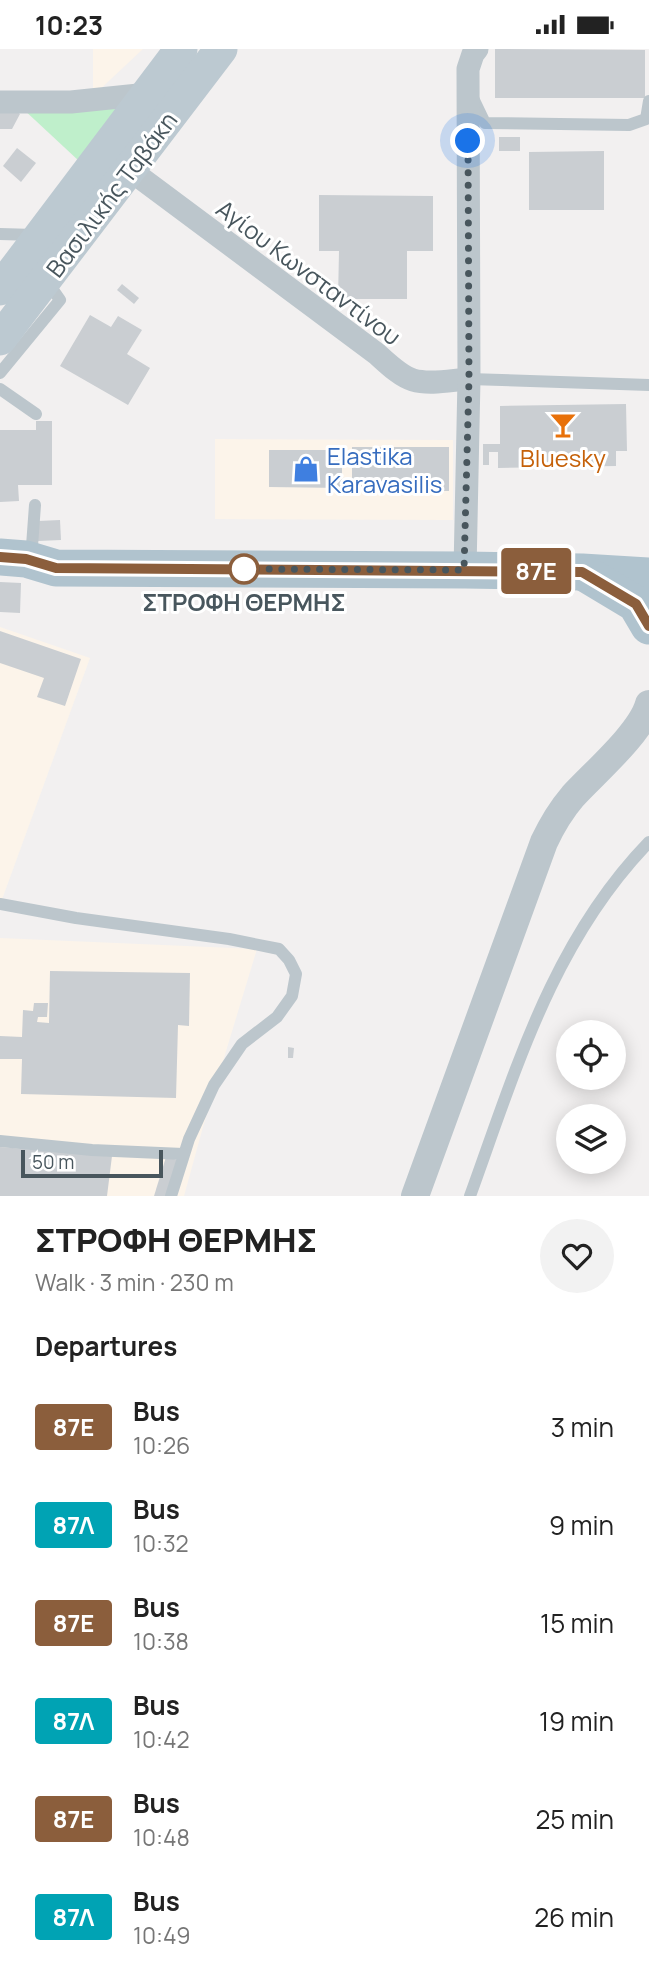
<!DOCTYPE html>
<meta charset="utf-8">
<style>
body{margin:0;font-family:Manrope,sans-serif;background:#f2f2f2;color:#222;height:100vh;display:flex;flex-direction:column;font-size:26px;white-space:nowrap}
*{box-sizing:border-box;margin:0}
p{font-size:23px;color:#767676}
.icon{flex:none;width:38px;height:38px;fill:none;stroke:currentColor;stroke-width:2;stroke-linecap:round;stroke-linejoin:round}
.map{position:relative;height:1147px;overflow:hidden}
.panel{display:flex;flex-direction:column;background:#fff;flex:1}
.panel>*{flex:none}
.badge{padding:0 14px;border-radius:5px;font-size:24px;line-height:46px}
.tools{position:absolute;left:556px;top:971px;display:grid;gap:14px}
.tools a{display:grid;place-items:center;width:70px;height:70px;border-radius:50%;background:#fff;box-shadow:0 4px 18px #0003;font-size:35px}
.scale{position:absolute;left:21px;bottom:18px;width:142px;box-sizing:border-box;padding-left:7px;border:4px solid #48565d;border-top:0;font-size:19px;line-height:24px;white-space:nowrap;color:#48565d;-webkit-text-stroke:5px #fff;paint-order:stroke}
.you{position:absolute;width:35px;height:35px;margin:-18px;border:5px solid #fff;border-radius:50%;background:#1a73e8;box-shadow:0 0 0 10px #1a73e833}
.map>.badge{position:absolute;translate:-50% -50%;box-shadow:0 0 0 4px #fff}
h2{padding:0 35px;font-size:26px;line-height:63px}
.round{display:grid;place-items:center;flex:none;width:74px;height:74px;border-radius:37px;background:#f2f2f2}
.headline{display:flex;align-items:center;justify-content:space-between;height:119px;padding:0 35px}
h1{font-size:33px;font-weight:800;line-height:52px}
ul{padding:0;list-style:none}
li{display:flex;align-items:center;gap:21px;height:98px;padding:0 35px}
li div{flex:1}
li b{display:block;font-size:26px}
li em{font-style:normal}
li .badge{min-width:77px;font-weight:700;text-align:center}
.status{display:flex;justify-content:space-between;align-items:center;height:49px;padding:0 35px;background:#fff;direction:ltr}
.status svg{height:19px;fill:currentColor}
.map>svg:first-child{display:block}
</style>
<div class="status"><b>10:23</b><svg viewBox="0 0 49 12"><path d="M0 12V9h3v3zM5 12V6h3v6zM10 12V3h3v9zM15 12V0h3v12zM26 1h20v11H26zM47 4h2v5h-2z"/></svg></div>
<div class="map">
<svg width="649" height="1147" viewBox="0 0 649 1147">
<rect width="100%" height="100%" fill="#f2f0f0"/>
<!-- commercial -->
<g fill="#fcf4ea">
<polygon points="93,0 143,0 93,47"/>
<polygon points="215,390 453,391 453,471 215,470"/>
<polygon points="0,578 90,609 0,856"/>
<polygon points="0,889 257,900 203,1078 184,1147 0,1147"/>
</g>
<!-- green -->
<polygon fill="#bfefcb" points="126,49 79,112 21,58"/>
<!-- building -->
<g fill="#caced2">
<polygon points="495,0 645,1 645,49 495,49"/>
<polygon points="0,60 14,60 20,65 12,80 0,80"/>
<rect x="499" y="88" width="21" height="14"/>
<polygon points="17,99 36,114 21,133 3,117"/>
<polygon points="604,102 604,161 529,161 529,103"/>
<polygon points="319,146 433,147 433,202 407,202 407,250 338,250 339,202 319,202"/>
<polygon points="122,235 139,249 134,255 117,241"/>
<polygon points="90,266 111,278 118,267 142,281 127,305 150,319 128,356 60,317"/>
<polygon points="626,355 627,402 616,402 616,417 498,419 498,403 489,403 489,416 483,416 483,395 500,395 500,357"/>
<polygon points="36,372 52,372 52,436 18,436 19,452 0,453 0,381 36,381"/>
<rect x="352" y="398" width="97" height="44"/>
<polygon points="269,401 342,401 342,439 269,438"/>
<polygon points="60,471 61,491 38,492 38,472"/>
<polygon points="0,533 21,534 20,564 0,563"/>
<polygon points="0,582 81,610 65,657 37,648 44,629 0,614"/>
<polygon points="50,922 190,924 189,977 178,976 176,1049 21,1045 22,1010 0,1010 0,987 22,988 23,961 33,962 34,954 48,954 47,968 38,968 37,973 49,974"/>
<polygon points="288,998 294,999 293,1009 288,1009"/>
<polygon points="0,1098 112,1107 107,1147 0,1147"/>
<polygon points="166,1108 178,1111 168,1147 154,1147"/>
</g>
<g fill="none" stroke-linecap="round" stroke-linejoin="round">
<!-- service -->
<g stroke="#bcc6cc" stroke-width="12">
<polyline points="473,49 485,74 629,76 646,70 649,52"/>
<polyline points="0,185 35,186"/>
<polyline points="0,324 60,251 46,231"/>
<polyline points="469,330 649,336"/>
<polyline points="0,340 36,365"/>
<polyline points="32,497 35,456"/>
<polyline points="0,855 76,869 229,890 279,900 289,911 296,925 292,947 277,968 242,995 214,1036 189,1090 171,1147"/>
<polyline points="0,1092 92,1101 183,1105"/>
<path d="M470,1147C516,1020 553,892 649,793"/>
</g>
<!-- minor -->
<g stroke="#bcc6cc" stroke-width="23">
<polyline points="0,53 71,53 148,45"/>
<path d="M130,121L377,305C387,314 400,327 413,331C430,336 452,331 469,330"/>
<polyline points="465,521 469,330 468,20 473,5 477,0"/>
</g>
<!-- tertiary -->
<path stroke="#bcc6cc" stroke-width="28" d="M415,1147L544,793C552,776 561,761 573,747C594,724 641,684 649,655"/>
<!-- secondary -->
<g stroke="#bcc9d1" stroke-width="33">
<polyline points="0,240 181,0"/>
<polyline points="0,290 221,0"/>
</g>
<!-- primary -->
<g stroke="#b0c3ce" stroke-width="37">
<polyline points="0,508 26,510 56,519 465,521 582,523 649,527"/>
<polyline points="586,525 636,555 649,577"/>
</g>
</g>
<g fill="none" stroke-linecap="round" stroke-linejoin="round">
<!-- line casing -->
<g stroke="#fff" stroke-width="16">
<polyline id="line" points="0,508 26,510 56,519 582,523 636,555 649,577"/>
</g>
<!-- line -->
<use href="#line" stroke="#8b5e3c" stroke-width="10"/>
<!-- walk -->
<polyline stroke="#48565d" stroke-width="7" stroke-dasharray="0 12.6" points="244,520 464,521 469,330 468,92"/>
</g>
<!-- icons -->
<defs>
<g id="bar-bare" transform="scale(2.1)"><path d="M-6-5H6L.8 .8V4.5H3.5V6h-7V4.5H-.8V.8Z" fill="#e8710a" stroke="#fff" stroke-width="2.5" paint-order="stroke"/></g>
<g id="shop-bare" transform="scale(2.1)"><path d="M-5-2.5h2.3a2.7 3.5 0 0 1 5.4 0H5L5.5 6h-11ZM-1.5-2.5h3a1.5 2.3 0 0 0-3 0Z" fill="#3f7fe0" stroke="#fff" stroke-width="2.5" paint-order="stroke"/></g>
</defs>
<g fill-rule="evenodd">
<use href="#bar-bare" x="563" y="376"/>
<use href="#shop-bare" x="306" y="420"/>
</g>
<!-- markers -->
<circle fill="#fff" stroke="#8b5e3c" stroke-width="3.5" cx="244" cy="520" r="14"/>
<g text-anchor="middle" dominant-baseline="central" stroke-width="6" stroke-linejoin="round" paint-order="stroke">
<!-- street labels -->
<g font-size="24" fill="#48565d" stroke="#fff">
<text transform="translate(111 145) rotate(-53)">Βασιλικής Ταβάκη</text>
<text transform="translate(309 223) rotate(37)">Αγίου Κωνσταντίνου</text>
</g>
<!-- shop labels -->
<g font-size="24" fill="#366cbe" stroke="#fff" text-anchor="start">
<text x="327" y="406">Elastika<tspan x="327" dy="28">Karavasilis</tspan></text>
</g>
<!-- food labels -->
<g font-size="24" fill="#c56008" stroke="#fff">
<text x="563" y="408">Bluesky</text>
</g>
<!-- stop labels -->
<g font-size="24" font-weight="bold" fill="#48565d" stroke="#fff">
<text x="244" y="552">ΣΤΡΟΦΗ ΘΕΡΜΗΣ</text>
</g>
</g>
</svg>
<div class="tools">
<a><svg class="icon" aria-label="locate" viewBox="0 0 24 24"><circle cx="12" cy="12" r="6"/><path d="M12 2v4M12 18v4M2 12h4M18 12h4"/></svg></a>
<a><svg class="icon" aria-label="layers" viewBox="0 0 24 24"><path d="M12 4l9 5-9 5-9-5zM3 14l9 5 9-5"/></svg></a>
</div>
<div class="scale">50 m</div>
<div class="you" style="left:468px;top:92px"></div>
<b class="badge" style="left:536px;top:522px;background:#8b5e3c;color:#fff">87Ε</b>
</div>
<section class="panel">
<div class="headline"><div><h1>ΣΤΡΟΦΗ ΘΕΡΜΗΣ</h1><p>Walk · 3 min · 230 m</p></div><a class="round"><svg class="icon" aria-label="heart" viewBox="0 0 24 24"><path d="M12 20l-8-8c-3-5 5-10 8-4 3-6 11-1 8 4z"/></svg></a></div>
<h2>Departures</h2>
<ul>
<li><span class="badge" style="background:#8b5e3c;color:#fff">87Ε</span><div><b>Bus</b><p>10:26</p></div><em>3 min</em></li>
<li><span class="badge" style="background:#00a3b4;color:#fff">87Λ</span><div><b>Bus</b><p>10:32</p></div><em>9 min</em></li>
<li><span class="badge" style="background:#8b5e3c;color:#fff">87Ε</span><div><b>Bus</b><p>10:38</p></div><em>15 min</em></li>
<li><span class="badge" style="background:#00a3b4;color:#fff">87Λ</span><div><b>Bus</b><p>10:42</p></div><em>19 min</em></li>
<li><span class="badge" style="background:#8b5e3c;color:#fff">87Ε</span><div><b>Bus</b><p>10:48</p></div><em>25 min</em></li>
<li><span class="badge" style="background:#00a3b4;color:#fff">87Λ</span><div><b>Bus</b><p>10:49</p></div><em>26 min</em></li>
</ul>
</section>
